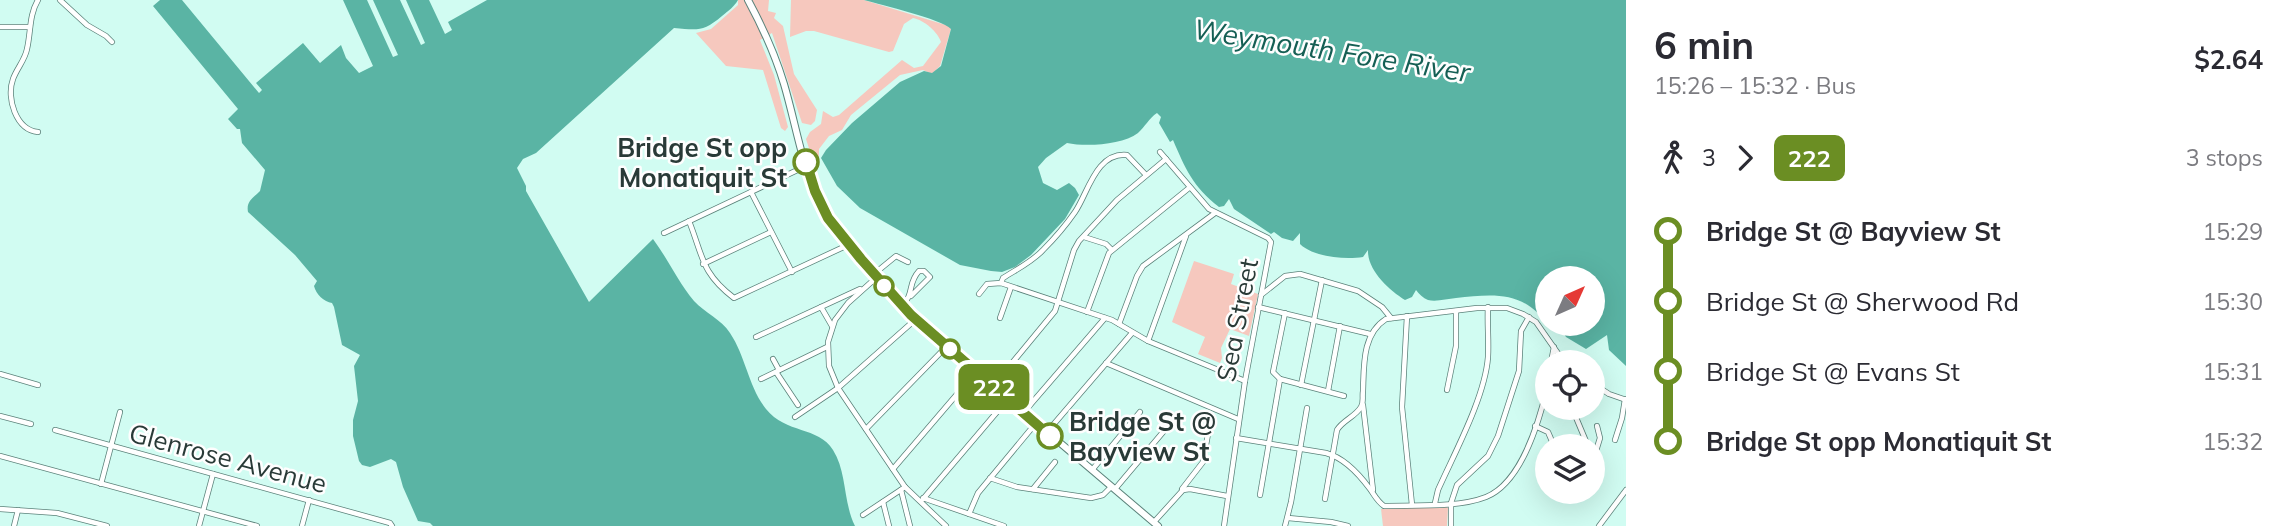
<!DOCTYPE html>
<meta charset="utf-8">
<style>
body{margin:0;font-family:Mulish,sans-serif;background:#f7f7f7;color:#2b2b33;height:100vh;display:flex;flex-direction:column;font-size:26px;white-space:nowrap}
*{box-sizing:border-box;margin:0}
p{font-size:23px;color:#7c7c81}
.icon{flex:none;width:38px;height:38px;fill:none;stroke:currentColor;stroke-width:2;stroke-linecap:round;stroke-linejoin:round}
.map{position:relative;flex:1;overflow:hidden}
.drawer{display:flex;flex-direction:column;background:#fff;width:665px}
.drawer>*{flex:none}
.badge{padding:0 14px;border-radius:10px;font-size:24px;line-height:46px}
.needle{width:46px;rotate:45deg}
.buttons{position:absolute;left:1535px;top:266px;display:grid;gap:14px}
.buttons a{display:grid;place-items:center;width:70px;height:70px;border-radius:50%;background:#fff;box-shadow:0 7px 28px #0002;font-size:35px}
.map>.badge{position:absolute;translate:-50% -50%;box-shadow:0 0 0 4px #fff}
.legs{display:flex;align-items:center;gap:10px;height:77px;padding:0 28px;font-size:23px}
.legs p{margin-inline-start:auto}
.head{display:flex;align-items:center;justify-content:space-between;height:119px;padding:0 28px}
h1{font-size:38px;font-weight:700;line-height:52px}
ul{padding:0 28px;list-style:none}
li{display:flex;align-items:center;gap:24px;height:70px;font-size:26px}
li i{display:grid;place-items:center;width:10px;height:100%;margin:0 9px;background:currentColor}
li i::after{content:'';width:18px;height:18px;margin:-9px;border:5px solid;border-radius:50%;background:#fff}
li p{margin-inline-start:auto}
li:first-child i{background:linear-gradient(#0000 50%,currentColor 0)}
li:last-child i{background:linear-gradient(currentColor 50%,#0000 0)}
main{display:flex;flex:1;min-height:0}
.map>svg:first-child{display:block}
</style>
<main>
<div class="map">
<svg width="1626" height="526" viewBox="0 0 1626 526">
<rect width="100%" height="100%" fill="#d1fcf2"/>
<!-- green -->
<g fill="#f6c8be">
<polygon points="738,0 769,0 768,11 776,13 774,18 783,26 794,74 817,110 815,121 811,125 802,123 772,33 760,40 774,75 788,127 785,131 781,128 763,70 726,66 696,33 711,29 738,5"/>
<path d="M791,0H864L949,26L951,29L940,66L932,74L923,70L900,75L851,115L842,130L829,136L819,149V159L813,161L806,139L810,132L821,124L823,111L833,117L839,115L902,60L914,68L923,66L941,42C938,32 924,20 913,18L904,24L893,51L889,52L814,31H806L790,37Z"/>
<polygon points="1194,261 1234,274 1231,284 1258,294 1249,336 1230,329 1221,348 1222,358 1220,363 1198,354 1205,337 1172,322"/>
<polygon points="1446,506 1448,508 1447,526 1383,526 1381,509"/>
</g>
<!-- water -->
<g fill="#5ab4a4">
<path d="M160,0H182L259,93L262,90L256,83L303,43L320,63L341,45L346,58L359,73L373,66L343,0H367L393,57L398,55L373,0H400L421,45L425,43L406,0H429L445,34L452,30L448,22L487,0H738C734,7 729,10 722,16C703,32 698,30 674,28L536,153L523,159L517,168L526,186V191L589,302L653,239C668,259 678,282 694,301C705,313 721,319 730,333C746,357 748,386 766,409C786,434 818,426 833,450C847,472 843,502 855,526H433L430,523L418,521L403,487L396,462L391,459L370,467L362,465L359,461L353,436V420L358,401L354,366L360,355L342,345L334,307L332,303C324,302 316,294 314,286L317,281L295,255L248,212C246,201 253,198 260,191L265,170L242,143L240,129H237L228,119L238,109L153,6Z"/>
<path d="M864,0H1626V366L1609,350L1607,335L1586,349L1566,337L1558,324H1592V278H1547V324H1554L1549,327C1525,290 1494,294 1456,298C1447,299 1436,302 1428,300C1423,298 1419,294 1416,290L1412,297L1405,300C1389,290 1367,270 1368,250L1363,257C1345,260 1313,257 1300,244V233L1293,241L1282,238L1274,232L1271,234L1234,209L1229,199L1224,206L1219,207C1193,187 1185,168 1173,140L1170,142L1159,123L1161,117L1157,113C1149,118 1145,127 1138,133C1122,145 1086,147 1067,143L1046,158L1038,167L1043,183L1057,190L1069,183L1075,188L1079,195L1065,219L1031,255L1015,267L1002,272L991,271L960,265L860,208L837,186L821,158L826,150L852,123L900,82L924,71L932,73L941,66L951,29C941,19 882,5 864,0Z"/>
</g>
<g fill="none" stroke-linecap="round" stroke-linejoin="round">
<!-- minor casing -->
<g stroke="#5b827a" stroke-width="6">
<g id="minor">
<path d="M38,0C29,15 31,32 27,49C25,60 17,68 13,79C6,98 16,130 38,132"/>
<polyline points="60,0 87,25 106,36 112,42"/>
<polyline points="0,27 30,27"/>
<polyline points="1160,152 1209,209 1268,238 1271,242 1245,381 1224,526"/>
<polyline points="751,192 792,272"/>
<path d="M689,221C703,256 701,273 734,298L848,245"/>
<polyline points="664,233 806,166"/>
<polyline points="1084,237 1106,244 1112,250"/>
<polyline points="703,264 771,232"/>
<polyline points="874,274 896,256 908,262"/>
<polyline points="877,277 848,303 835,320 828,342 829,366 838,388 905,487 946,526"/>
<path d="M1001,283L1003,278C1017,269 1032,262 1043,250C1055,238 1066,225 1075,212C1088,193 1096,152 1127,155L1146,175"/>
<polyline points="979,294 987,284 1001,283 1112,320 1148,341 1245,381"/>
<polyline points="1261,295 1285,276 1300,274 1358,291 1382,307 1391,318"/>
<path d="M902,306C915,293 907,284 919,271H924L930,277L911,296"/>
<polyline points="821,307 832,326"/>
<polyline points="1258,307 1370,334"/>
<polyline points="1087,312 1109,253 1189,188"/>
<polyline points="1407,316 1402,407 1412,505"/>
<polyline points="1000,318 1011,287"/>
<polyline points="1119,324 1137,276 1143,266 1215,213"/>
<polyline points="756,337 860,289"/>
<polyline points="1148,341 1186,236"/>
<polyline points="773,359 779,370"/>
<polyline points="1551,362 1554,347"/>
<polyline points="1106,363 1238,419"/>
<polyline points="776,372 798,405"/>
<polyline points="0,374 38,385"/>
<polyline points="761,379 827,347"/>
<polyline points="1280,379 1273,372 1285,313"/>
<polyline points="1280,379 1344,396"/>
<polyline points="1592,383 1609,394 1626,400"/>
<polyline points="1301,385 1322,280"/>
<polyline points="993,386 1055,311 1074,250 1079,241 1117,200 1166,159"/>
<polyline points="1447,390 1456,346 1456,311"/>
<polyline points="1328,391 1340,326"/>
<polyline points="1363,405 1373,490"/>
<polyline points="1572,408 1588,446"/>
<polyline points="1024,412 1105,318"/>
<polyline points="0,416 31,424"/>
<polyline points="795,417 838,388 916,319"/>
<polyline points="1535,426 1548,432 1554,446"/>
<polyline points="866,429 946,347"/>
<polyline points="55,430 390,523 392,526"/>
<polyline points="1047,432 1132,333"/>
<path d="M1236,438L1326,453C1345,458 1359,474 1370,489C1375,496 1377,501 1384,506C1414,505 1458,508 1486,497C1521,483 1539,422 1547,388"/>
<polyline points="1615,440 1622,418 1625,399"/>
<polyline points="1592,450 1596,451 1600,438 1597,426"/>
<polyline points="0,456 257,526"/>
<polyline points="893,469 976,372"/>
<polyline points="1092,470 1140,412"/>
<polyline points="990,478 1017,487 1091,498 1103,495 1111,487"/>
<polyline points="101,484 120,412"/>
<polyline points="1033,489 1055,462"/>
<polyline points="1115,489 1169,425"/>
<polyline points="1182,489 1203,462 1208,434"/>
<polyline points="901,490 910,526"/>
<polyline points="1260,495 1280,379"/>
<polyline points="923,498 1004,526"/>
<polyline points="923,499 1008,399"/>
<path d="M1325,499L1337,430C1343,420 1355,417 1361,407C1364,402 1362,397 1363,391C1364,366 1362,334 1386,319L1477,308H1507L1523,314L1536,322L1564,362"/>
<polyline points="883,502 889,526"/>
<path d="M1435,503L1438,490C1455,452 1485,397 1488,357C1489,340 1487,324 1488,307"/>
<polyline points="0,509 57,513 107,526"/>
<polyline points="969,514 978,493 1036,423"/>
<polyline points="863,515 905,487"/>
<polyline points="1288,518 1331,522 1348,526"/>
<polyline points="1154,522 1183,490 1190,489 1227,496"/>
<polyline points="14,526 18,510"/>
<polyline points="199,526 213,474"/>
<polyline points="302,526 309,500"/>
<polyline points="1285,526 1291,502 1307,408"/>
<polyline points="1451,526 1451,503 1457,485 1488,456 1498,436 1519,371 1521,331 1529,317"/>
<polyline points="1599,526 1626,490"/>
</g>
</g>
<!-- major casing -->
<g stroke="#5b827a" stroke-width="8">
<path id="major" d="M748,0C762,26 775,54 784,84C795,121 801,161 817,197C837,241 890,296 926,329L1158,526"/>
</g>
<!-- minor -->
<use href="#minor" stroke="#fff" stroke-width="4.5"/>
<!-- major -->
<use href="#major" stroke="#fff" stroke-width="6"/>
</g>
<g fill="none" stroke-linecap="round" stroke-linejoin="round">
<!-- line-1 casing -->
<g stroke="#fff" stroke-width="16">
<polyline id="line-1" points="806,162 815,191 828,218 861,259 911,315 1050,436"/>
</g>
<!-- line-1 -->
<use href="#line-1" stroke="#6b8e23" stroke-width="10"/>
</g>
<!-- markers -->
<g fill="#fff" stroke="#6b8e23" stroke-width="3.5">
<circle cx="806" cy="162" r="12"/>
<circle cx="884" cy="286" r="9"/>
<circle cx="950" cy="349" r="9"/>
<circle cx="1050" cy="436" r="12"/>
</g>
<g text-anchor="middle" dominant-baseline="central" stroke-width="5" stroke-linejoin="round" paint-order="stroke">
<!-- stop labels -->
<g font-size="26" font-weight="bold" fill="#293a37" stroke="#fefefe" text-anchor="end">
<text x="787" y="147">Bridge St opp<tspan x="787" dy="30">Monatiquit St</tspan></text>
<text x="1069" y="421" text-anchor="start">Bridge St @<tspan x="1069" dy="30">Bayview St</tspan></text>
</g>
<!-- street labels -->
<g font-size="26" fill="#293a37" stroke="#fefefe">
<text transform="translate(1237 320) rotate(-79)">Sea Street</text>
<text transform="translate(228 458) rotate(15)">Glenrose Avenue</text>
</g>
<!-- water labels -->
<g font-size="28" font-style="italic" fill="#155f54" stroke="#fefefe">
<text transform="translate(1332 50) rotate(9)">Weymouth Fore River</text>
</g>
</g>
</svg>
<div class="buttons">
<a><svg class="needle" viewBox="-14 -14 28 28"><path d="M0-13l5 13h-10z" fill="#e53935"/><path d="M0 13l5-13h-10z" fill="#7c7c81"/></svg></a>
<a><svg class="icon" aria-label="locate" viewBox="0 0 24 24"><circle cx="12" cy="12" r="6"/><path d="M12 2v4M12 18v4M2 12h4M18 12h4"/></svg></a>
<a><svg class="icon" aria-label="layers" viewBox="0 0 24 24"><path d="M12 4l9 5-9 5-9-5zM3 14l9 5 9-5"/></svg></a>
</div>
<b class="badge" style="left:994px;top:387px;background:#6b8e23;color:#fff">222</b>
</div>
<section class="drawer">
<div class="head"><div><h1>6 min</h1><p>15:26 – 15:32 · Bus</p></div><b>$2.64</b></div>
<div class="legs"><svg class="icon" aria-label="walk" viewBox="0 0 24 24"><circle cx="13" cy="4" r="2"/><path d="M13 8l-2 6 4 7M11 14l-3 7M7 12l3-4h3l4 4"/></svg>3<svg class="icon" aria-label="forward" viewBox="0 0 24 24"><path d="M9 5l7 7-7 7"/></svg><b class="badge" style="background:#6b8e23;color:#fff">222</b><p>3 stops</p></div>
<ul>
<li><i style="color:#6b8e23"></i><b>Bridge St @ Bayview St</b><p>15:29</p></li>
<li><i style="color:#6b8e23"></i><span>Bridge St @ Sherwood Rd</span><p>15:30</p></li>
<li><i style="color:#6b8e23"></i><span>Bridge St @ Evans St</span><p>15:31</p></li>
<li><i style="color:#6b8e23"></i><b>Bridge St opp Monatiquit St</b><p>15:32</p></li>
</ul>
</section>
</main>
